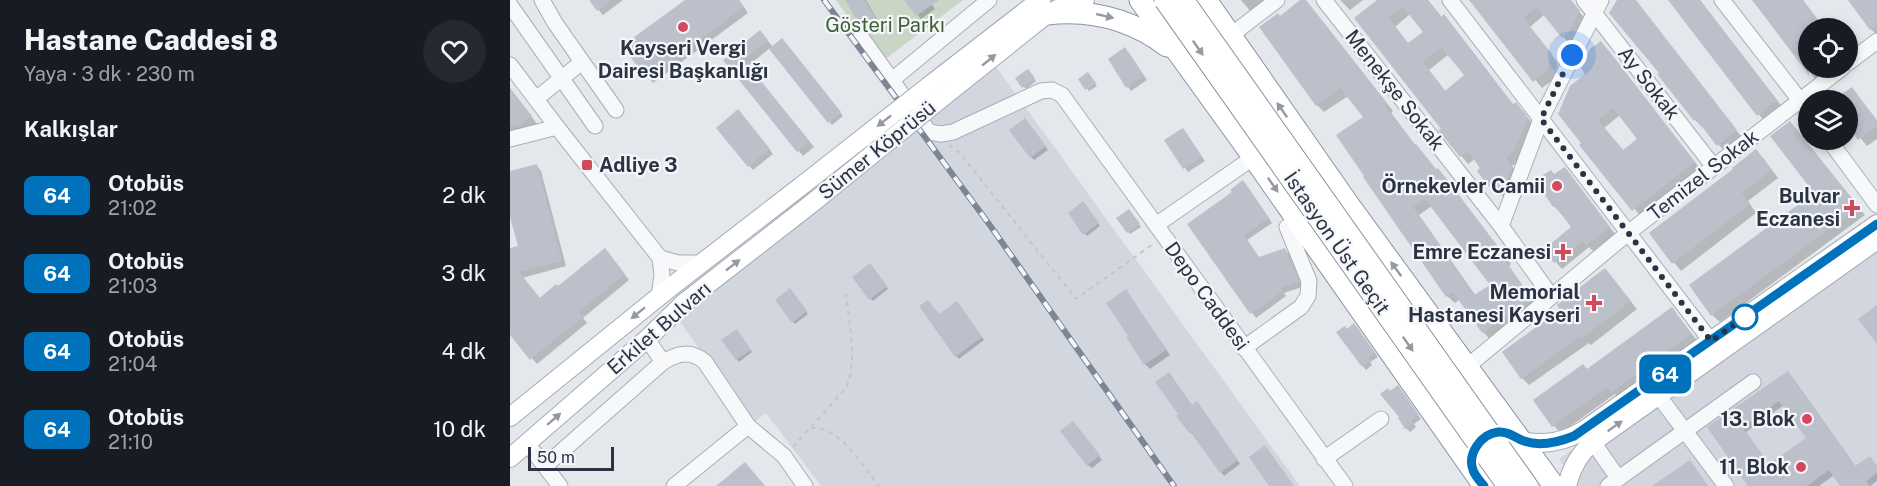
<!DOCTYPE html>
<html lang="tr">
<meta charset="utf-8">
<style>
body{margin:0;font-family:"Public Sans",sans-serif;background:#242831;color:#f1f3f6;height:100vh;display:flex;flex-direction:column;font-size:22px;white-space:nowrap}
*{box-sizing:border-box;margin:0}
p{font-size:20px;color:#9ea1a6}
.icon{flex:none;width:33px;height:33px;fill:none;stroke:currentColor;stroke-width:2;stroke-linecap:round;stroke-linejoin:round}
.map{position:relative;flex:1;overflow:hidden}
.side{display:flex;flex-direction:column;background:#171b24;width:510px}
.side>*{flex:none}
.badge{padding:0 12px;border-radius:9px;font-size:21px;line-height:39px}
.controls{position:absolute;left:1288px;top:18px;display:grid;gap:12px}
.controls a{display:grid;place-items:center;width:60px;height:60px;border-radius:50%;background:#171b24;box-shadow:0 3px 9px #0003;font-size:30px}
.scale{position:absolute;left:18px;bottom:15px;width:86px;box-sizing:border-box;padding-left:6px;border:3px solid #2b3445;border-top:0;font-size:16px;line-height:21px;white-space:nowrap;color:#2b3445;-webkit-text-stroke:4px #f4f6f9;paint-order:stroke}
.you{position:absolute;width:30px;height:30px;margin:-15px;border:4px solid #fff;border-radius:50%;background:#1a73e8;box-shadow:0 0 0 9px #1a73e833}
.map>.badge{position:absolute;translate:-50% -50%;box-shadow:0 0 0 3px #fff}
h2{padding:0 24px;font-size:22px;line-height:54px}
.round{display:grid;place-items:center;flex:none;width:63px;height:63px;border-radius:32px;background:#242831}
.summary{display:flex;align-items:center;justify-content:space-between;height:102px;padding:0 24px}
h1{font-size:28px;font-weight:800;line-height:45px}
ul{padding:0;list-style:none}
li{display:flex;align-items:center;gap:18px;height:78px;padding:0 24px}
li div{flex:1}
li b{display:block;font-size:22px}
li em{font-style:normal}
li .badge{min-width:66px;font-weight:700;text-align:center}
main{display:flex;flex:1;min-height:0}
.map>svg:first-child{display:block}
</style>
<main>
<section class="side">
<div class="summary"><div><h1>Hastane Caddesi 8</h1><p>Yaya · 3 dk · 230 m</p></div><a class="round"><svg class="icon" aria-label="heart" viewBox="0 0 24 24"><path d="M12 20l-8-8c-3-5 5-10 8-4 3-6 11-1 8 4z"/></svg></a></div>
<h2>Kalkışlar</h2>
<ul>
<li><span class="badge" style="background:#0072bc;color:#fff">64</span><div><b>Otobüs</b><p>21:02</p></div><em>2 dk</em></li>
<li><span class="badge" style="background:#0072bc;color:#fff">64</span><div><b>Otobüs</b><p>21:03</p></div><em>3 dk</em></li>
<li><span class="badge" style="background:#0072bc;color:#fff">64</span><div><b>Otobüs</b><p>21:04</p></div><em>4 dk</em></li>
<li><span class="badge" style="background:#0072bc;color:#fff">64</span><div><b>Otobüs</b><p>21:10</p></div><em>10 dk</em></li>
</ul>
</section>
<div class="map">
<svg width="1367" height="486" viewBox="0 0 1367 486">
<rect width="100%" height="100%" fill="#e4e7ec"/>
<!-- built -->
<g fill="#d2d6de">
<polygon points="476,53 790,486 311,486 256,413 242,424 159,306"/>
<polygon points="1367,232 1367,486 1067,486 1049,459"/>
</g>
<!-- green -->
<polygon fill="#c9d6c5" points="326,0 453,0 370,63"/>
<!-- shadow -->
<g fill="#0003" fill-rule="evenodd">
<polygon points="80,0 113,0 93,15"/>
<polygon points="177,0 229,0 238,13 143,83 115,46"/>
<polygon points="337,0 356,0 372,28 363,34 356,30"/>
<polygon points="396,0 419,0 425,9 411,19"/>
<polygon points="731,0 760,0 742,13"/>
<path d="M793,0L801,7L883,111L881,113L906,146L927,171L935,177L1001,264L999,266L1027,306L980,339L973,332L950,299L945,303L937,296L855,117L838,96L814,112L807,105L770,17ZM922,206L982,285L966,296L909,215Z"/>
<polygon points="830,0 853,0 840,10"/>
<path d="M870,0H918L1004,106L1013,111L1024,126L1012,158L1002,166L1009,177L995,198L980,186L965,159L958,164L931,131L933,129ZM900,14L915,32L899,45L885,27ZM939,54L956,76L936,92L919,70Z"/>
<polygon points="961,0 1060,0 1076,20 1066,40 1060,45 1035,14 1020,27 1048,63 1044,79 1032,88"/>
<polygon points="1109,0 1125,0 1233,139 1215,152 1193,126 1192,127 1185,120 1151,73"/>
<polygon points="1159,0 1190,0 1273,108 1255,122"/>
<polygon points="1243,0 1293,0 1314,28 1299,28 1299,68 1325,68 1307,81"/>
<polygon points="1339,0 1367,0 1367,33 1366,34 1361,29"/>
<polygon points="255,37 263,47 276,44 333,116 322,125 260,48 238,66 304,147 293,156 215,60"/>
<path d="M1098,50L1191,170L1131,217L1073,143L1077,74ZM1110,115L1129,139L1114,151L1094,128Z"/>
<polygon points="619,53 637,80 621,91 600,60"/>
<polygon points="517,71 526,81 516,89 507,79"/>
<polygon points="580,76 587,86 579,91 570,79"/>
<polygon points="0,88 27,124 16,132 0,134"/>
<polygon points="1342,89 1367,120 1367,139 1357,146 1338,123 1338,100 1326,100"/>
<polygon points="232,115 263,154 243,170 208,128"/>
<polygon points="1280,123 1355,215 1210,322 1202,315 1307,193"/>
<polygon points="519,124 538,150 524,160 521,157"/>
<polygon points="676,133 695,161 678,172 656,141"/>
<polygon points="1253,158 1268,178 1238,201 1246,213 1171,271 1141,234"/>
<polygon points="26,165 31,171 56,266 12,278 30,300 99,255 119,280 73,318 77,323 27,364 0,333 0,250 10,247 0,211 0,172"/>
<polygon points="1055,169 1105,234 1083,251 1079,247 1052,269 1035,250 1063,227 1044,206 1027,181 1045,176"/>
<polygon points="738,187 762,223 737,240 750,259 775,250 779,254 792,287 774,293 776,296 746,318 679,224"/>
<polygon points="575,205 590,226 577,236 575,234"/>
<polygon points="621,213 631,227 620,234 618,232"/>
<polygon points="362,267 378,289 363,301 361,299"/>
<polygon points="1095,270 1127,309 1081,345 1079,343 1019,385 1012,378 1052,310"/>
<polygon points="616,291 660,355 640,369 635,364"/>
<polygon points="282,292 298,314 285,324 283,322"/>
<polygon points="450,306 474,340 449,359 446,356 429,316"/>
<polygon points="1169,317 1188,342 1109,399 1105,394 1051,433 1044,426 1025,400"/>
<polygon points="848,329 868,357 860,362 862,365 856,370 853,366 837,331"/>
<polygon points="229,333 242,352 229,362 214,340"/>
<path d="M1283,378L1346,467L1367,466V481L1360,486H1332L1324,475L1309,486H1240L1199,428ZM1274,405L1298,438L1260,466L1236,432Z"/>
<polygon points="891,391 911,419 904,424 906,427 900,432 896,428 881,392"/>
<polygon points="682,406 690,407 730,464 714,476 669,416"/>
<polygon points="567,427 592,460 582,468 578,465"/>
</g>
<!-- building -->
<g fill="#bbc0ca" fill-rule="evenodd">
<polygon points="79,0 102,0 87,11"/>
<polygon points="175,0 229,0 234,7 137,79 112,46"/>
<polygon points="335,0 355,0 370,25 359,31 351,27"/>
<polygon points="394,0 429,0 406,16"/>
<path d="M790,0H796L877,103L875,105L905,145L906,144L926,169L928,168L995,256L993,258L1021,298L972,333L943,292L936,297L853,177L854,176L826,135L853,117L830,88L806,106L749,27L768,13L770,16ZM915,199L980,285L964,295L903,207Z"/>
<path d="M867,0H918L931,17L934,14L1003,104L1006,102L1018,118L1004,151L996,158L1002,168L996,185L987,192L981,185L979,187L967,171L970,168L958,151L950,157L928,130L931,129L844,18ZM893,7L913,32L898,43L879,18ZM931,47L954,75L935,91L913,62Z"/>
<polygon points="959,0 1061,0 1070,11 1059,32 1052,38 1027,7 1013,18 1042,54 1037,71 1023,82"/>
<polygon points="1107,0 1126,0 1227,130 1207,146 1186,119 1184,121 1147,74 1149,73 1099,13"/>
<polygon points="1158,0 1190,0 1267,100 1247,116"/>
<polygon points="1242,0 1292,0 1314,28 1299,28 1299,75"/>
<polygon points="1338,0 1367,0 1367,25 1360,30"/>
<polygon points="250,30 258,40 234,60 300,142 287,152 213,60"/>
<polygon points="272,38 331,112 318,123 259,49"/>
<path d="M1091,41L1185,162L1122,211L1069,145L1071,143L1048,114L1060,86L1075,74L1071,68L1080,49ZM1103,108L1127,139L1113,150L1088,120Z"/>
<polygon points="615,47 634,76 616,88 598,59"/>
<polygon points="518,69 525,78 512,88 505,78"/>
<polygon points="578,72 586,83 575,90 568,79"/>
<polygon points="1342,87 1367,121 1367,126 1348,140 1338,126 1338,100 1323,100"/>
<polygon points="0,88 22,116 8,127 6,124 0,126"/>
<polygon points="228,109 260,149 238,167 206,128"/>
<polygon points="515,118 536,146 520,158 499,130"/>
<polygon points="1280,121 1349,207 1201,316 1179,285 1304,193 1260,136"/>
<polygon points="673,128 692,157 673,169 654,140"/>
<polygon points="1246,149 1262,170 1232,193 1240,204 1162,264 1139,233 1223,169 1222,168"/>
<polygon points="27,164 52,261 9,272 30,298 46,284 48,286 95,248 115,274 69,312 73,317 20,360 0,335 0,248 8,246 0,217 0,171"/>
<polygon points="1055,167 1100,227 1076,246 1072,241 1044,263 1033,250 1061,227 1045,206 1043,207 1025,180 1041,170 1044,174"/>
<polygon points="733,180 759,218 734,235 749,257 775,248 789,282 771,288 773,291 740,314 677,224 722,192 720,190"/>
<polygon points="573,201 589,223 573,235 558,213"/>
<polygon points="619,209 630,224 617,233 606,218"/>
<polygon points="360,263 377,286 359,300 342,277"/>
<polygon points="1095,268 1121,301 1072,338 1071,336 1011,379 992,352 1050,310 1047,305"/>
<polygon points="280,288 297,311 282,323 265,300"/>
<polygon points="616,289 656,350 634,365 616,337 618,336 596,303"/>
<polygon points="418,300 429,314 447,301 472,337 445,357 409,306"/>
<polygon points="1367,305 1367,344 1348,319"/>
<polygon points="1162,307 1181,334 1101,393 1097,387 1042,427 1023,400 1073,364 1077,369"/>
<polygon points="844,323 865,353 858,358 860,361 852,367 826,332 835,326 837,329"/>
<polygon points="227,329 241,350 226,360 211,340"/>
<path d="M1278,371L1345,466L1360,456L1367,466V473L1356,481L1360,486H1330L1319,470L1297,486H1238L1197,427ZM1269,401L1296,438L1259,464L1232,427Z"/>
<polygon points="659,372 682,405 687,401 728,460 710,473 681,433 680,434 666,416 668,414 645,382"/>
<polygon points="888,385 909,415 901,420 904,423 895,429 888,418 889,417 870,394 878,388 880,391"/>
<polygon points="563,421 590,455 577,466 550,431"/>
<polygon points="755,445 784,486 759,486 739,457"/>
<polygon points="1180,460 1198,486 1142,486"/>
<polygon points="235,462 255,486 206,486"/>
</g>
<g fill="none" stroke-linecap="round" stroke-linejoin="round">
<!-- minor casing -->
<g stroke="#a9aeb7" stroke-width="17">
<g id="minor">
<polyline points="32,0 45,23 106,110"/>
<polyline points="814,0 991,226 1041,296"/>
<polyline points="940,0 1201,341"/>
<polyline points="1074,0 1204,167"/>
<polyline points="1212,0 1299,112"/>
<polyline points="0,5 85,126"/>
<polyline points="720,36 767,0"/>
<polyline points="351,37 419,132 431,134 443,132 531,91 542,90 552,95 835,486"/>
<polyline points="1338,63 1367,41"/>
<polyline points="0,65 47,127 150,258 152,275 149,297"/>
<polyline points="382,80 479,0"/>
<polyline points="26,99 72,62"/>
<polyline points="0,139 47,127"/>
<polyline points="1319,140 1367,205"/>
<polyline points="646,225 744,157"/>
<polyline points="991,226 1031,119 1091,0"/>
<polyline points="150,258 168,263 192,263"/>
<path d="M137,339L153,362C168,353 181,350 195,362L238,426L274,456L295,486"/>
<polyline points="734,348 791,307 798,296 799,281 777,227"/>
<polyline points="958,366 1118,233 1332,68"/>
<polyline points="1148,395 1216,486"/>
<polyline points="1083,442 1108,478"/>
<polyline points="17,443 50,486"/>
<polyline points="814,459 871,419"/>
<polyline points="35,466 153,362"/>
<polyline points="164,486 238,426"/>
<polyline points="1098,486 1243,382"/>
</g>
</g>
<!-- major casing -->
<g stroke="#a3abb8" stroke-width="20">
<g id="major">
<polyline points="420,85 530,0"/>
<polyline points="433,97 537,14 550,8 575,0"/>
<polyline points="0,417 162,286 290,187"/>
<path d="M1012,441C1035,446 1054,442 1074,430L1367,224"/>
<polyline points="0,458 137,339 175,302 301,204"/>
<path d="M1057,486C1061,468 1069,454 1083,442L1367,240"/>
</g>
</g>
<!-- highway casing -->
<g stroke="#8b94a3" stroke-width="23">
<g id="highway">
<polyline points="529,0 530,0"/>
<polyline points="630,0 729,137 974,486"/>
<polyline points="696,0 839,205 1044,486"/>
<path d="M537,14C581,9 621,19 657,46"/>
</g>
</g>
<!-- path -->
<g stroke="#c2c5cb" stroke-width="2" stroke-dasharray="4.5 4.5" stroke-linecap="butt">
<polyline points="439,145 449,152 566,299 643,244"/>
<path d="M301,428C330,426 353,466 369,486"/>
<path d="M283,447L336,388C348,361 339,323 336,294"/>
</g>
<!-- minor -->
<use href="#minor" stroke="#f7f8fa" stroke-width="15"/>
<!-- major -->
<use href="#major" stroke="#fff" stroke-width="18"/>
<!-- highway -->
<use href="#highway" stroke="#fff" stroke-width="21"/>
<!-- rail casing -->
<g stroke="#7d8696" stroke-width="6">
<polyline id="rail" points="314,0 479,224 664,486"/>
</g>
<!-- rail -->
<use href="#rail" stroke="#f4f6f9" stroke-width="4" stroke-dasharray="11" stroke-linecap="butt"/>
<!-- major-bridge casing -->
<g stroke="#a3abb8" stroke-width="20" stroke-linecap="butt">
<g id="major-bridge">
<polyline points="290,187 420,85"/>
<polyline points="301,204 433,97"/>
</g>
</g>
<!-- highway-bridge casing -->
<g stroke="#8b94a3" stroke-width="23" stroke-linecap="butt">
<g id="highway-bridge">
<polyline points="655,0 998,486"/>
<polyline points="673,0 1017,486"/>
</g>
</g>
<!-- major-bridge -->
<use href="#major-bridge" stroke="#fff" stroke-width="18"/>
<!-- highway-bridge -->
<use href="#highway-bridge" stroke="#fff" stroke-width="21"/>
</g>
<!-- one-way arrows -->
<defs><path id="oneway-solid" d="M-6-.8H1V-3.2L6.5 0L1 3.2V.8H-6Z" transform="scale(1.5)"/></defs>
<g fill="#959aa2">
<use href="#oneway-solid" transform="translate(595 16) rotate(13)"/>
<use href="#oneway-solid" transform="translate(688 48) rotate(55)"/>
<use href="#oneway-solid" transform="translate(479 60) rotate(-39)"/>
<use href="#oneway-solid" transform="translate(772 110) rotate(-125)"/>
<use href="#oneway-solid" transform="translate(374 121) rotate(142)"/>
<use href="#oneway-solid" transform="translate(763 185) rotate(55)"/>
<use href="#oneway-solid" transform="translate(223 265) rotate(-38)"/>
<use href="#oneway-solid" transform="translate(886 269) rotate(-126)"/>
<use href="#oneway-solid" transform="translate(128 313) rotate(141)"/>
<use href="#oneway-solid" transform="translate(898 344) rotate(55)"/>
<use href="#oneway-solid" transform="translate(44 419) rotate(-41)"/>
<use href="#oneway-solid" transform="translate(1105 426) rotate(-35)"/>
</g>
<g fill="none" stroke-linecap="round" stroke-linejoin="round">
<!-- line casing -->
<g stroke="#fff" stroke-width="14">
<path id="line" d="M974,486C970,481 965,476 963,470C957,454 971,434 988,432C999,431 1005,438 1014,441C1030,447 1049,442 1064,436L1367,224"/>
</g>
<!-- line -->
<use href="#line" stroke="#0072bc" stroke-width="9"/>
<!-- walk -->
<polyline stroke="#2b3445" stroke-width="6" stroke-dasharray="0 10.8" points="1062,55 1031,119 1201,341 1235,317"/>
</g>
<!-- markers -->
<g fill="#d1495b" stroke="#f4f6f9" stroke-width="2">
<circle cx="173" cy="27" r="6"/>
<rect x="71" y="159" width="12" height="12" rx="3"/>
<circle cx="1047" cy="186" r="6"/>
<path d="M1339 199h6v6h6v6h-6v6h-6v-6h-6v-6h6z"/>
<path d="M1050 243h6v6h6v6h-6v6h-6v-6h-6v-6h6z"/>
<path d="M1081 294h6v6h6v6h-6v6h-6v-6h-6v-6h6z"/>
<circle cx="1297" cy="419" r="6"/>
<circle cx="1291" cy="467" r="6"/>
</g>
<circle fill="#fff" stroke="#0072bc" stroke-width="3" cx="1235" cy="317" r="12"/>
<g text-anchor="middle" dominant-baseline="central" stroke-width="4.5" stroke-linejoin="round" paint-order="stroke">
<!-- park labels -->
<g font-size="20" fill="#3f6138" stroke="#f4f6f9">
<text x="375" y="25">Gösteri Parkı</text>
</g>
<!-- poi labels -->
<g font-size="20" font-weight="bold" fill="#2b3445" stroke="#f4f6f9" text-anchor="end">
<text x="173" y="48" text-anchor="middle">Kayseri Vergi<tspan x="173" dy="23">Dairesi Başkanlığı</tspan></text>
<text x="89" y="165" text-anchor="start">Adliye 3</text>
<text x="1035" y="186">Örnekevler Camii</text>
<text x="1330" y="196">Bulvar<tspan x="1330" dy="23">Eczanesi</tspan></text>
<text x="1041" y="252">Emre Eczanesi</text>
<text x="1070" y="292">Memorial<tspan x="1070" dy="23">Hastanesi Kayseri</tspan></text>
<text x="1285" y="419">13. Blok</text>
<text x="1279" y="467">11. Blok</text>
</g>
<!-- street labels -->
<g font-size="20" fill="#2b3445" stroke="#f4f6f9">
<text transform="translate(1139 83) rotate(52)">Ay Sokak</text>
<text transform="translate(885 90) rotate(52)">Menekşe Sokak</text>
<text transform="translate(367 150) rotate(-39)">Sümer Köprüsü</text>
<text transform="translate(1193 175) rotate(-38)">Temizel Sokak</text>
<text transform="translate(827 243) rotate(55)">İstasyon Üst Geçit</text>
<text transform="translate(697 296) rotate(54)">Depo Caddesi</text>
<text transform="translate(149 328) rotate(-41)">Erkilet Bulvarı</text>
</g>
</g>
</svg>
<div class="controls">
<a><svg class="icon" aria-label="locate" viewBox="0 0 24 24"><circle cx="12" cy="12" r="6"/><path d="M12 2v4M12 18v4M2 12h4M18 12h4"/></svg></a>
<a><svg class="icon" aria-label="layers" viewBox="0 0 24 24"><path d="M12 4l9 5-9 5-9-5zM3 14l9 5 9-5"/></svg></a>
</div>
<div class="scale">50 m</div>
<div class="you" style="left:1062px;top:55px"></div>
<b class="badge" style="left:1155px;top:374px;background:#0072bc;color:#fff">64</b>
</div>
</main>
